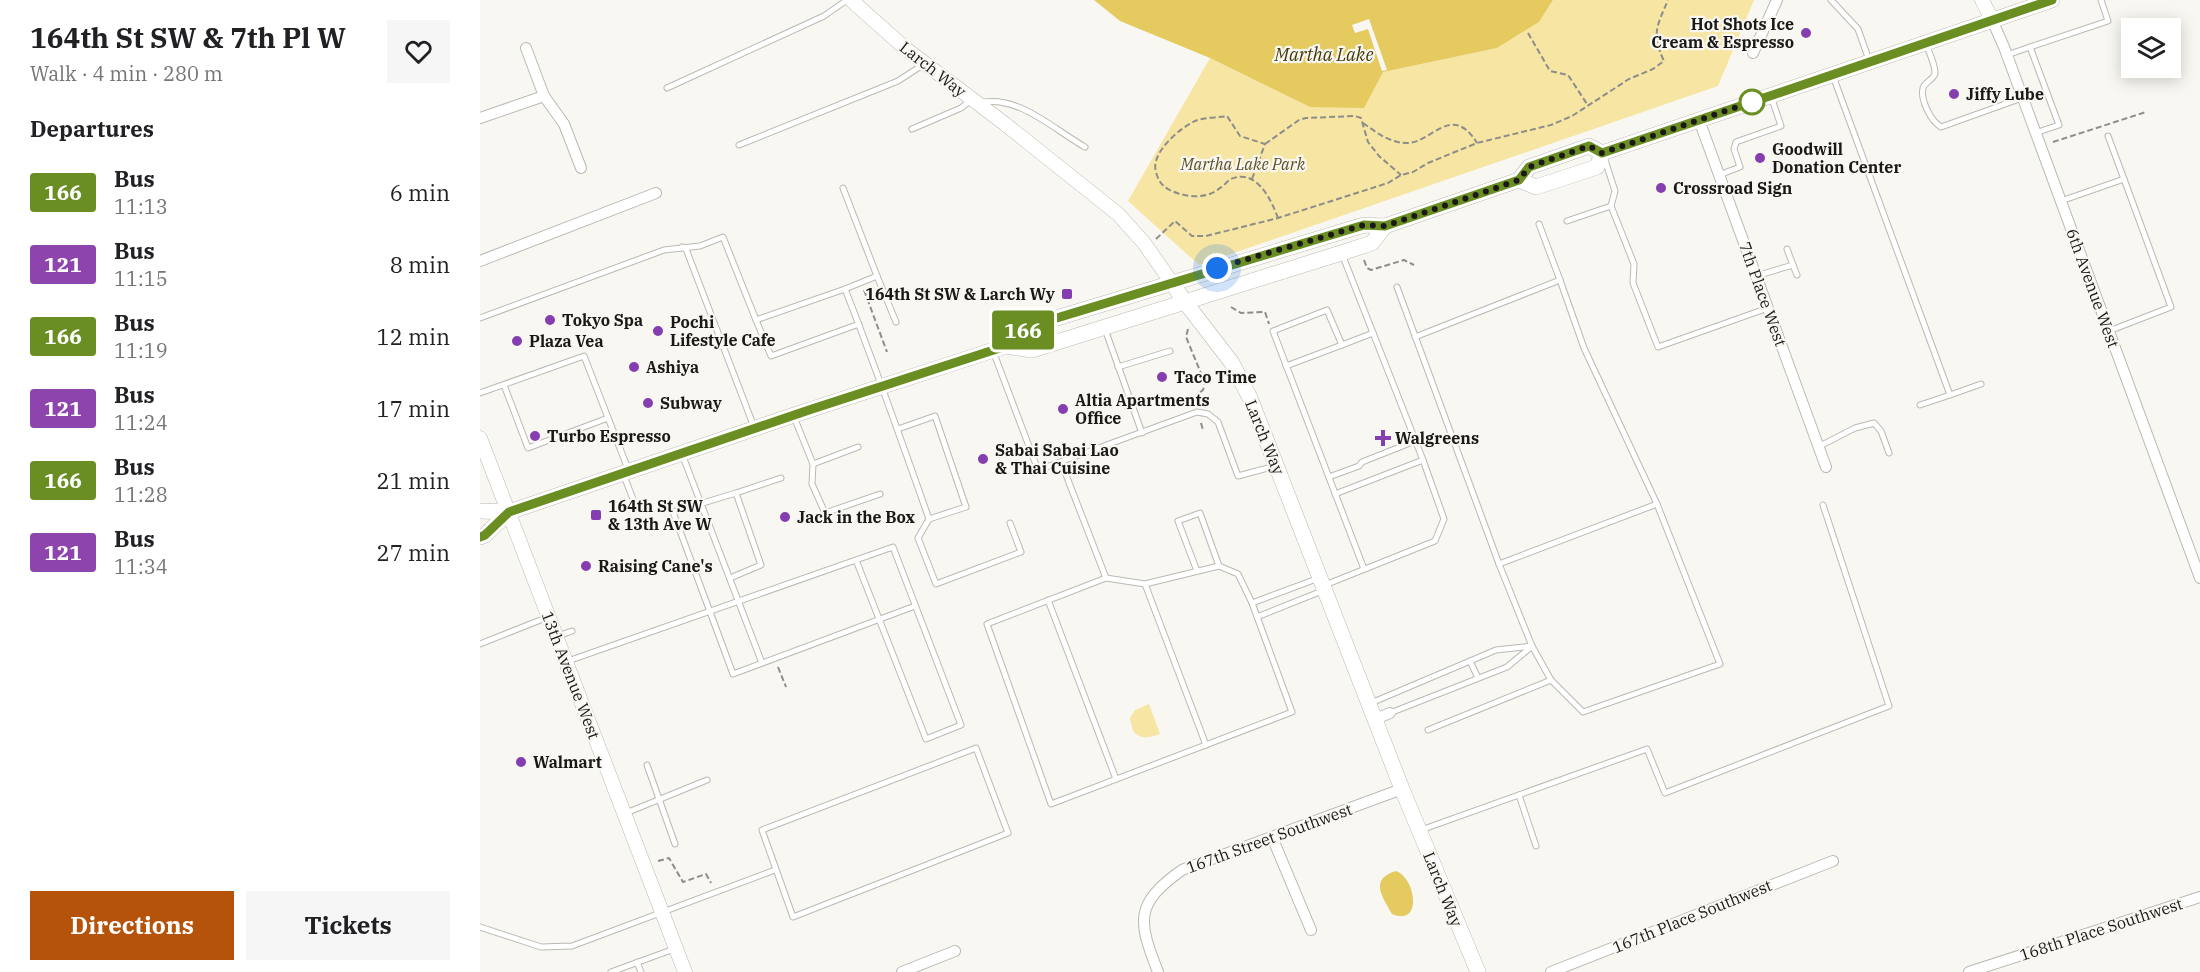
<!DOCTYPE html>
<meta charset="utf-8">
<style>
body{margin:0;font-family:"IBM Plex Serif",serif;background:#f6f6f6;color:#202124;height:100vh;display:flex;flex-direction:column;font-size:22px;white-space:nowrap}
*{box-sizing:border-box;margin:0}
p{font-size:20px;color:#757577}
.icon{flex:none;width:33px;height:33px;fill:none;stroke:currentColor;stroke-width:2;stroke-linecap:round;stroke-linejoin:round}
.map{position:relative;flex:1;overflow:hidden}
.panel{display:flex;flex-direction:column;background:#fff;width:480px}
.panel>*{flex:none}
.badge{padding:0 12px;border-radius:4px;font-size:21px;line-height:39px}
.tools{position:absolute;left:1641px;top:18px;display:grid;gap:12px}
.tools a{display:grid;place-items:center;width:60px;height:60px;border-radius:0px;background:#fff;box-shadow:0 3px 15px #0003;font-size:30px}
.you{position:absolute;width:30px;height:30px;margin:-15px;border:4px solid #fff;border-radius:50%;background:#1a73e8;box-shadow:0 0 0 9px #1a73e833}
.map>.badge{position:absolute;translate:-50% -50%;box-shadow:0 0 0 3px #fff}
h2{padding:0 30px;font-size:22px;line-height:54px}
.round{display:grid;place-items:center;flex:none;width:63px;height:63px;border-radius:0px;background:#f6f6f6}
.summary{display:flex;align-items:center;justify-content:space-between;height:102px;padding:0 30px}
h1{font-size:28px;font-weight:700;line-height:45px}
.cta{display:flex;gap:12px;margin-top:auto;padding:12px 30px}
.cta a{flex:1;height:69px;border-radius:0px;background:#b45309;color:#fff;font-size:24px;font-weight:700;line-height:69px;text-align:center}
.cta a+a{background:#f6f6f6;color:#202124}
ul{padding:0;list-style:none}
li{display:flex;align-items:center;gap:18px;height:72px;padding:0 30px}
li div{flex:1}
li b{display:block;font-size:22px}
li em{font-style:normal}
li .badge{min-width:66px;font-weight:700;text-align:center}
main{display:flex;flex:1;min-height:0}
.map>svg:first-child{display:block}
</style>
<main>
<section class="panel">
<div class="summary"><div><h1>164th St SW &amp; 7th Pl W</h1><p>Walk · 4 min · 280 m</p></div><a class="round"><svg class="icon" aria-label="heart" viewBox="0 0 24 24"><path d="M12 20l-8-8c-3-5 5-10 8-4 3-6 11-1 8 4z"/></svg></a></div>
<h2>Departures</h2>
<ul>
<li><span class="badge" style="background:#6b8e23;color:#fff">166</span><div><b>Bus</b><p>11:13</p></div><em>6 min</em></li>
<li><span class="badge" style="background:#8e44ad;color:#fff">121</span><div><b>Bus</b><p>11:15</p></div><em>8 min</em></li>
<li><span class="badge" style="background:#6b8e23;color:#fff">166</span><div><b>Bus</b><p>11:19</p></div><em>12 min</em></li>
<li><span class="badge" style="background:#8e44ad;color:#fff">121</span><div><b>Bus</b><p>11:24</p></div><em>17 min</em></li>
<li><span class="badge" style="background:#6b8e23;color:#fff">166</span><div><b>Bus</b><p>11:28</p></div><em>21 min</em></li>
<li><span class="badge" style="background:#8e44ad;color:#fff">121</span><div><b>Bus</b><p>11:34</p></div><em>27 min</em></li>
</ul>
<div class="cta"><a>Directions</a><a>Tickets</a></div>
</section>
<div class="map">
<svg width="1720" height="972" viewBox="0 0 1720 972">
<rect width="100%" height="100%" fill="#f9f7f2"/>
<!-- green -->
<g fill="#f6e5a3">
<polygon points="1073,0 1274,0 1238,86 719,265 648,201 730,58 830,107 902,72 1017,48 1059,22"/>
<path d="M669,704L680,734C669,738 661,740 653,731L650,718L655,710Z"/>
</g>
<!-- water -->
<g fill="#e5ca60">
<polygon points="614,0 1073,0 1059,22 1017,48 903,72 884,108 830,107 730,58 640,21"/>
<path d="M916,871C935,877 944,927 912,914C902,896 889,879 916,871Z"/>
</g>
<!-- pier -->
<polygon fill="#f9f7f2" points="889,19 907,70 902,71 888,29 875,33 872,25"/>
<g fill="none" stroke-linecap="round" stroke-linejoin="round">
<!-- service casing -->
<g stroke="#bab9b4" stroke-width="7">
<g id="service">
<polyline points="1351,0 1378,29 1389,60"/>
<path d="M1446,44C1449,52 1455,64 1455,73C1454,80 1445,81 1443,88C1440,100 1451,121 1461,127L1542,98"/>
<polyline points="1550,47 1628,21 1621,0"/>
<polyline points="1527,55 1550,47 1579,125 1555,133"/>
<polyline points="1353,76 1470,395 1440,405"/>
<polyline points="187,88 344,16 367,0"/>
<path d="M499,103C538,94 573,129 605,147"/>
<polyline points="432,129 481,108 491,100"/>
<polyline points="1628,136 1644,179"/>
<polyline points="259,145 418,81 444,64"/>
<polyline points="1239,175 1260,167 1254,149 1256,142 1301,126 1291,96"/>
<path d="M363,188L397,276L365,289C395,365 422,442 449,519L486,507L455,416L418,429"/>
<polyline points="1581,201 1644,179 1691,307 1629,331"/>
<polyline points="1131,206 1154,264 1153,283 1178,347 1288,308"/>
<polyline points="1087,221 1131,206 1135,191 1125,160"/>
<polyline points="202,247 206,249 274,427"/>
<polyline points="1313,265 1317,275"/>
<polyline points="397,276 416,322"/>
<polyline points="1276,276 1313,265 1307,249"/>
<polyline points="917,287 1019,564 1052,646 1071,680"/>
<polyline points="0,318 184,250 220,246 243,237 276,320 365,289"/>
<polyline points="276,320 291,356 379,324"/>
<polyline points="625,329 662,433"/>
<polyline points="935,337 1080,280 1059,224"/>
<polyline points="513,351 558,470 717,412 728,414 738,422 758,476 795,466"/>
<polyline points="806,366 862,345"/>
<polyline points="638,367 690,351"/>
<polyline points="24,385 48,448 128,418"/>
<polyline points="0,393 104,356 148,469"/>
<polyline points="1470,395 1501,384"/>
<polyline points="314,417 333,464 378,447"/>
<polyline points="1338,447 1375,428 1394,423 1401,431 1409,453"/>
<polyline points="202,454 282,663"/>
<polyline points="581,462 626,578"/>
<polyline points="333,464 332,484 345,513 400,494"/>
<polyline points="144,476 153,499"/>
<polyline points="849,477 879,466 882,462 935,441"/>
<polyline points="256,493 301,478"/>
<polyline points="855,494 943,460"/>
<polyline points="449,519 438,538 456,584 541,552 530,523"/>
<polyline points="1019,564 1177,504 1104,348 1080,280"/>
<polygon points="739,566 758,574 772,603 812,712 571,804 507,624 626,578 665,584"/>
<polyline points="884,569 793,331 847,310 862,345 893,333"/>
<polyline points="717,571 698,521 720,513 739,566"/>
<polyline points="250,578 281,565 256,493 193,512 253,674 435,606"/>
<polyline points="665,584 726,745"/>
<polyline points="845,585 955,541 964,519 943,460 862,254"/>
<polyline points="568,600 636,779"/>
<polyline points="772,603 839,578"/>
<polyline points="777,617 842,591"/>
<polyline points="78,636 92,631"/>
<polyline points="0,644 68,617"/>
<path d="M88,661C196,624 304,585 413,547L481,725L446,739L376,560"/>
<polyline points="990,661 998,678"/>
<polyline points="891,703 1016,650 1052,646"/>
<polyline points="910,713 1027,667 1051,647"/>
<polyline points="948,730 1071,680 1103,712 1240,664 1177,504"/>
<polygon points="496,748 528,833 313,917 282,830"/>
<polyline points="167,765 195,844"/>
<polyline points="1039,795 1056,846"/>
<polyline points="146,813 227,780"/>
<polyline points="941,830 1167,749 1185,793 1409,706 1343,505"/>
<polyline points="0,927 61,947 92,946 295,870"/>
<polyline points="157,962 161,972"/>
<polyline points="131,972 194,949"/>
</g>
</g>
<!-- minor casing -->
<g stroke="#bab9b4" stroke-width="12">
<g id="minor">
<polyline points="1512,20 1524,47 1720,578"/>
<polyline points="1273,53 1297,0"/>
<polyline points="64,96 84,124 101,168"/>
<polyline points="0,118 64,96 46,48"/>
<polyline points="1219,120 1346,467"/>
<polyline points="0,261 176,193"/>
<polyline points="895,719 910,713"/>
<polyline points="792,837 831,930"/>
<polyline points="422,972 475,951"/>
<path d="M678,972C658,921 654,904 702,870L922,789"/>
<polyline points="1071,972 1353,861"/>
<polyline points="1489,972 1720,897"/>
</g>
</g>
<!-- tertiary casing -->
<g stroke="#bab9b4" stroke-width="15">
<g id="tertiary">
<polyline points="371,0 426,49 525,124 638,214 664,243 692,283"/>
<polyline points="1502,0 1512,20"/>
<polyline points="0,438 205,972"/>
</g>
</g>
<!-- secondary casing -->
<g stroke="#bab9b4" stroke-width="16">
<g id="secondary">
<polyline points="1039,180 1056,187 1117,167 1122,153"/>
<polyline points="692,283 705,302 752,363 770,398 922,789 998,972"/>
<polyline points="526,346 552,350 861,253 892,243 905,226"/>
<polyline points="0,511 29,512 314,415 526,346 547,327 884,225 905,226 1039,180 1049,167 1109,146 1122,153 1572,0"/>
<polyline points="0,537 5,535 29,512"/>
</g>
</g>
<!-- path -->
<g stroke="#8e8d89" stroke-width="2" stroke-dasharray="6 3" stroke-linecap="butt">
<polyline points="1048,33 1070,71 1088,75 1107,104"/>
<path d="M883,123C896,132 908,142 925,143C951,145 971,101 997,143"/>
<polyline points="1573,142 1666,112"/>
<polyline points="785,144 819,120 826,118 875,116 881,118 888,142 899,156 921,175"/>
<path d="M772,179L785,144L760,136L747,116C737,118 724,117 715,121C700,128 670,153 676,172C679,184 685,189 697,193C712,198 728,198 740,188C744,186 747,181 751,179C776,168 791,199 798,218"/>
<path d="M676,239L695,221L712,236H726L798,218L908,183L921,175L933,172L948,163L997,143L1071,125L1092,116L1149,79L1173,69L1184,61C1171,34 1177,26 1188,0"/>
<polyline points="884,260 887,268 891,270 924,260 934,265"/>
<polyline points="384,290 407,352"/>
<polyline points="751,307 761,313 785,312 789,324"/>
<polyline points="708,329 706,337 725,383 723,390 712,399 713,403"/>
<polyline points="721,423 723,430"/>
<polyline points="298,667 306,687"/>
<polyline points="178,861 189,858 203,882 226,874 231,883"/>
</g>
<!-- service -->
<use href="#service" stroke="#fff" stroke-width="5"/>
<!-- minor -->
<use href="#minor" stroke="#fff" stroke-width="10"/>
<!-- tertiary -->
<use href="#tertiary" stroke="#fff" stroke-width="14"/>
<!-- secondary -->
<use href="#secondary" stroke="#fff" stroke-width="15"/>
</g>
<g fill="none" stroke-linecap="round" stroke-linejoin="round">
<!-- line casing -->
<g stroke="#fff" stroke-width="14">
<polyline id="line" points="0,537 5,535 29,512 329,410 526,346 547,327 884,225 905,226 1039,180 1049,167 1109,146 1122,153 1572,0"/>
</g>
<!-- line -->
<use href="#line" stroke="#6b8e23" stroke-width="9"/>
<!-- walk -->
<polyline stroke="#1a1917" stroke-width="6" stroke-dasharray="0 10.8" points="737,268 884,225 905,226 1039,180 1049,167 1109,146 1122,153 1272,102"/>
</g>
<!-- markers -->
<g fill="#843eb0" stroke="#f9f7f2" stroke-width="2">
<circle cx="1326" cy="33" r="6"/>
<circle cx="1474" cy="94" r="6"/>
<circle cx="1280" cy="158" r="6"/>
<circle cx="1181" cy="188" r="6"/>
<rect x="581" y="288" width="12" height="12" rx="3"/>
<circle cx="70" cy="320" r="6"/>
<circle cx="178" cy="331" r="6"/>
<circle cx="37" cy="341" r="6"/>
<circle cx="154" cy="367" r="6"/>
<circle cx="682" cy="377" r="6"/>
<circle cx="168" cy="403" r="6"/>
<circle cx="583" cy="409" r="6"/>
<circle cx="55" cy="436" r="6"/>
<path d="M900 429h6v6h6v6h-6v6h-6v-6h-6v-6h6z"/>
<circle cx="503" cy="459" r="6"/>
<rect x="110" y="509" width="12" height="12" rx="3"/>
<circle cx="305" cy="517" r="6"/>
<circle cx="106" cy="566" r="6"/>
<circle cx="41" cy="762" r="6"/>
</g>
<circle fill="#fff" stroke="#6b8e23" stroke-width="3" cx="1272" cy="102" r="12"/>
<g text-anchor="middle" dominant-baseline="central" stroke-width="4.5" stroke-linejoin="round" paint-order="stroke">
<!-- poi labels -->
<g font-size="16" font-weight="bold" fill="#1a1917" stroke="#f9f7f2" text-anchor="start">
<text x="1314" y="24" text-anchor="end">Hot Shots Ice<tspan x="1314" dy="18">Cream &amp; Espresso</tspan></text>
<text x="1486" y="94">Jiffy Lube</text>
<text x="1292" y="149">Goodwill<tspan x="1292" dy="18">Donation Center</tspan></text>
<text x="1193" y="188">Crossroad Sign</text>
<text x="575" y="294" text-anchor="end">164th St SW &amp; Larch Wy</text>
<text x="82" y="320">Tokyo Spa</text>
<text x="190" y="322">Pochi<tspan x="190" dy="18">Lifestyle Cafe</tspan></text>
<text x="49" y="341">Plaza Vea</text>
<text x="166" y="367">Ashiya</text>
<text x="694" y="377">Taco Time</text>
<text x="595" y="400">Altia Apartments<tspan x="595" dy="18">Office</tspan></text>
<text x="180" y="403">Subway</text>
<text x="67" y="436">Turbo Espresso</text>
<text x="915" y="438">Walgreens</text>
<text x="515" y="450">Sabai Sabai Lao<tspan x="515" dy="18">&amp; Thai Cuisine</tspan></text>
<text x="128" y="506">164th St SW<tspan x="128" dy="18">&amp; 13th Ave W</tspan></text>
<text x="317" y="517">Jack in the Box</text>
<text x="118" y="566">Raising Cane's</text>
<text x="53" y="762">Walmart</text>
</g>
<!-- street labels -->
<g font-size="16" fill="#1a1917" stroke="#f9f7f2">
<text transform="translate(453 69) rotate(38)">Larch Way</text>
<text transform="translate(1613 288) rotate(70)">6th Avenue West</text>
<text transform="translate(1283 294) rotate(70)">7th Place West</text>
<text transform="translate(785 437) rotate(68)">Larch Way</text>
<text transform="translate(91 675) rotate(69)">13th Avenue West</text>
<text transform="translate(789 838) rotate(-20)">167th Street Southwest</text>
<text transform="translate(963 889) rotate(68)">Larch Way</text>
<text transform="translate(1212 916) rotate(-22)">167th Place Southwest</text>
<text transform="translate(1621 929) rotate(-18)">168th Place Southwest</text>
</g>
<!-- park labels -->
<g font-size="16" font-style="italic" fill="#5c5125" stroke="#f9f7f2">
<text x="763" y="164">Martha Lake Park</text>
</g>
<!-- water labels -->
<g font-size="18" font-style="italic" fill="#44390b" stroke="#f9f7f2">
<text x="844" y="54">Martha Lake</text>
</g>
</g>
</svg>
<div class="tools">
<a><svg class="icon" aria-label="layers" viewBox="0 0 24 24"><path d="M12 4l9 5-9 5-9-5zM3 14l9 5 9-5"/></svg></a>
</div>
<div class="you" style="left:737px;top:268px"></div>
<b class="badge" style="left:543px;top:330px;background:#6b8e23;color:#fff">166</b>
</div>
</main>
